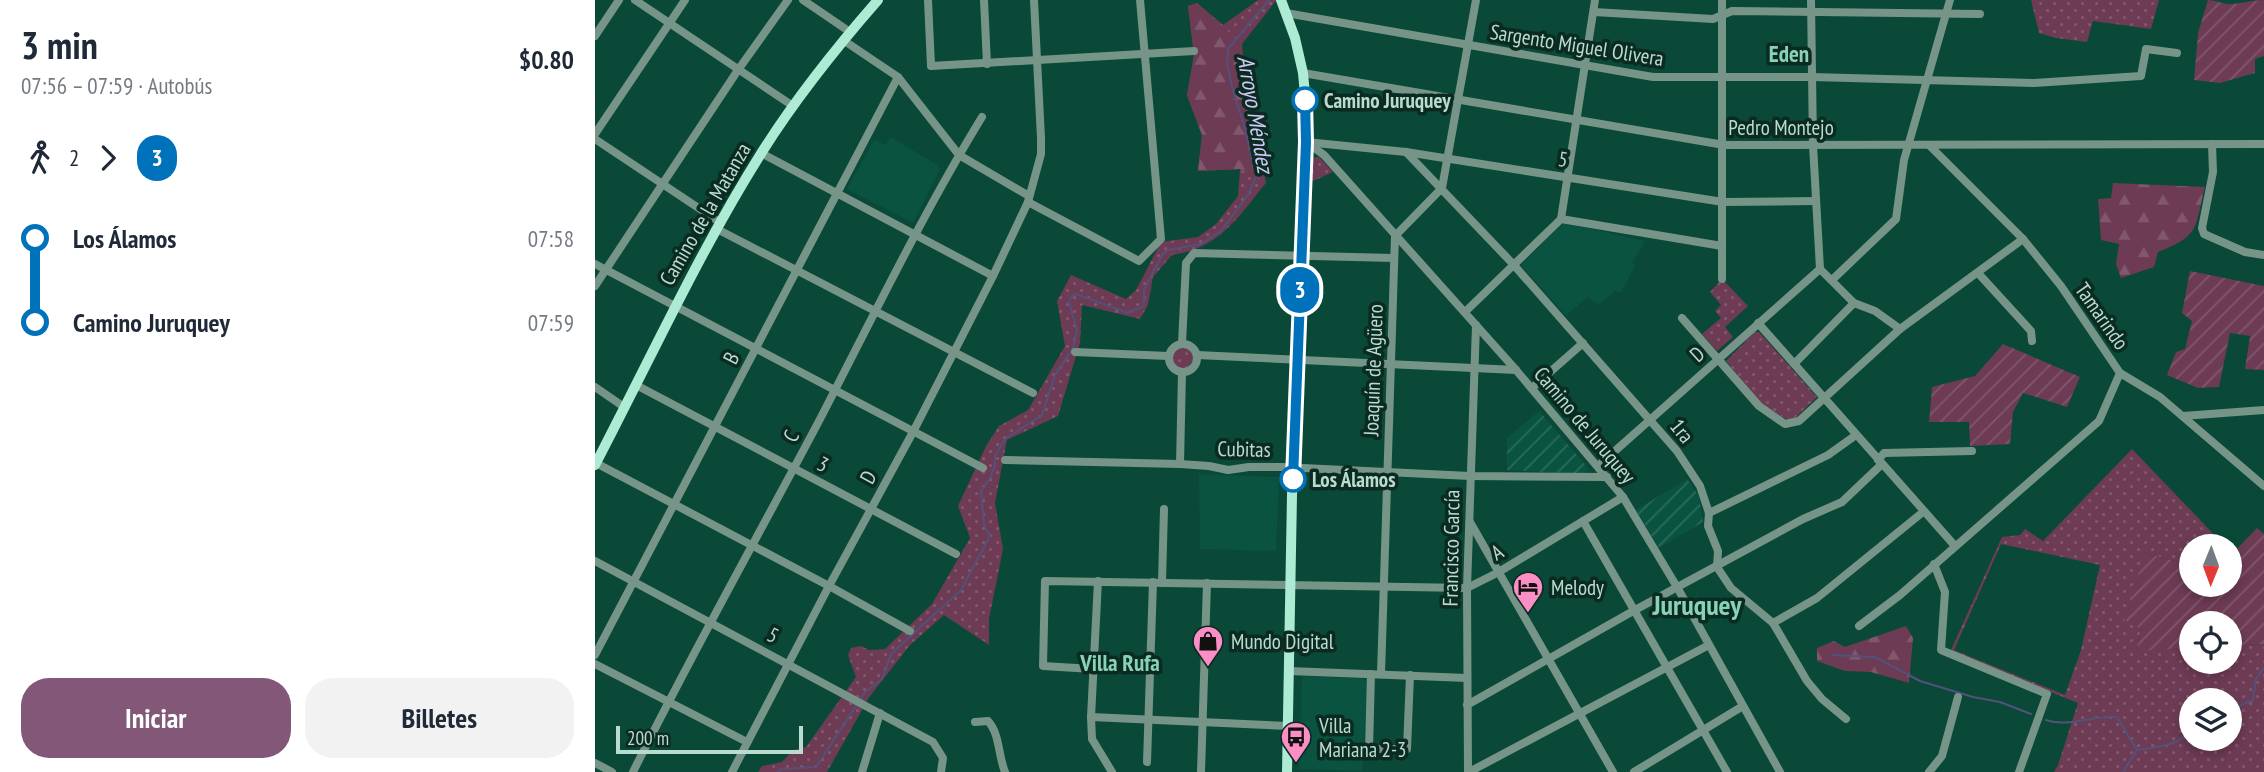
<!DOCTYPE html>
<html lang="es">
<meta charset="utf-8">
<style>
body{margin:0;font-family:"PT Sans Narrow",sans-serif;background:#f2f2f3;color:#1f2937;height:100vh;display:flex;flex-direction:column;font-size:26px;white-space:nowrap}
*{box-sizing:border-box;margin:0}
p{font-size:23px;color:#747a83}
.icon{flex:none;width:38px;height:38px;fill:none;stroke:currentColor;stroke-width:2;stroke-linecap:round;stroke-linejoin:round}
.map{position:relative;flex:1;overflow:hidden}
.details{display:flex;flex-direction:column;background:#fff;width:595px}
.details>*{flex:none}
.badge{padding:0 14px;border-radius:23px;font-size:24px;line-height:46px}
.needle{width:46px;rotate:181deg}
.controls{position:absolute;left:1584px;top:534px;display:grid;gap:14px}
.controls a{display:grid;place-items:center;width:63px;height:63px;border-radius:50%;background:#fff;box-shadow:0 4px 10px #0003;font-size:35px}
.scale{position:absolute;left:21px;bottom:18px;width:187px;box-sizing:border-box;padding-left:7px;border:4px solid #b9dccf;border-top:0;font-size:19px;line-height:24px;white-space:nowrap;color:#b9dccf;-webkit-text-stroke:5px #0b2a21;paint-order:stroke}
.map>.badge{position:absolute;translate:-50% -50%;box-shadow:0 0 0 4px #fff}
.legs{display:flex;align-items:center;gap:10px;height:77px;padding:0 21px;font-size:23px}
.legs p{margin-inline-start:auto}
.summary{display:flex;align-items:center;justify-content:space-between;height:119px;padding:0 21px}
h1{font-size:38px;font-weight:700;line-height:52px}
.cta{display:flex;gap:14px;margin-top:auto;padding:14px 21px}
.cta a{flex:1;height:80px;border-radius:28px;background:#825777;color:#fff;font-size:28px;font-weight:700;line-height:80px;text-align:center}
.cta a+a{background:#f2f2f3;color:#1f2937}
ul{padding:0 21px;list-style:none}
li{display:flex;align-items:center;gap:24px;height:84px;font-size:26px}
li i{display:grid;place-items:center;width:10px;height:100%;margin:0 9px;background:currentColor}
li i::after{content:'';width:18px;height:18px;margin:-9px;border:5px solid;border-radius:50%;background:#fff}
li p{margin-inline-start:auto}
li:first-child i{background:linear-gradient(#0000 50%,currentColor 0)}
li:last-child i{background:linear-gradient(currentColor 50%,#0000 0)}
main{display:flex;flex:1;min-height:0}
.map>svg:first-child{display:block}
</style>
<main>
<section class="details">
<div class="summary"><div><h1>3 min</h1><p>07:56 – 07:59 · Autobús</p></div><b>$0.80</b></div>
<div class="legs"><svg class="icon" aria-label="walk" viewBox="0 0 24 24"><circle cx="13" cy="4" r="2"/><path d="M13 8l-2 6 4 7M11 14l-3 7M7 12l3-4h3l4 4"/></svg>2<svg class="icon" aria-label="forward" viewBox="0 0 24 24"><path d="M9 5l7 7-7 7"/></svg><b class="badge" style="background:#0072bc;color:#fff">3</b></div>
<ul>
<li><i style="color:#0072bc"></i><b>Los Álamos</b><p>07:58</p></li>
<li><i style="color:#0072bc"></i><b>Camino Juruquey</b><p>07:59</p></li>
</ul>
<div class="cta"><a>Iniciar</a><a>Billetes</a></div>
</section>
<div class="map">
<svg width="1669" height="772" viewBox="0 0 1669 772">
<defs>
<pattern id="industrial-furrows" width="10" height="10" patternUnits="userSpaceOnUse" patternTransform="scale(1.75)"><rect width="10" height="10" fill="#095340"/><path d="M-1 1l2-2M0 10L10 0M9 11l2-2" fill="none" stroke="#2b6b5b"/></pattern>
<pattern id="grass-dots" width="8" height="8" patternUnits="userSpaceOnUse" patternTransform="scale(1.75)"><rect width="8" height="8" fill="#6d3b54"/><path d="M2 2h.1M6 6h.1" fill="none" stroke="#80576c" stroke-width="1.8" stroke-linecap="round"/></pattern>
<pattern id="forest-firs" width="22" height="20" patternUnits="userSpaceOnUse" patternTransform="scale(1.75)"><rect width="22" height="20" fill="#6d3b54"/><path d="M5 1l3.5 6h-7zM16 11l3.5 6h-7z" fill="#80576c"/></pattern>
<pattern id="garden-furrows" width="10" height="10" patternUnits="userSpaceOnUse" patternTransform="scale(1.75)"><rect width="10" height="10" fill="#6d3b54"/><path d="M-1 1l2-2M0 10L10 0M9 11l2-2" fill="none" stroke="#80576c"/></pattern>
</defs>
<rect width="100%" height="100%" fill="#0a4837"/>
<!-- built -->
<g fill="#095340">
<polygon points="296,137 342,165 345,169 318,223 252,189 279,140 290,145"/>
<polygon points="968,223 1050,241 1037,263 1040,266 1026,293 1020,291 1004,305 992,297 971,316 926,265"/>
<polygon points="604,474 684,477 681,551 605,549"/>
<polygon points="707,676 773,679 767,771 704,769"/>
</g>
<!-- industrial -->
<g fill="url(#industrial-furrows)">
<polygon points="944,411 994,469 989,474 912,470 912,438"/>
<polygon points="1092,479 1104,496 1108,522 1064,548 1041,510"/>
</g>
<!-- grass -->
<g fill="url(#grass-dots)" fill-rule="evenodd">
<path d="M663,0H685L680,2L647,44L650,98L671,183C643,217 624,249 577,255L558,277L553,305L545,319L487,305L485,343L463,416L412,440L400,503L408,549L394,619V645L349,615L315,645L275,696L232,772H163L167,766L187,762L198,750L211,747L261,677L253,655L256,648L266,646L274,650L290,649L337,604L375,538L363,506L391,446L404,426L433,410L470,346L462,301L476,275L531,299L541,290L566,242L603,237L621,224L643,196L645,169L603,171L607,135L592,95L599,55L593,6L602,3L628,25Z"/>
<polygon points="1436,0 1564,0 1556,29 1498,21 1492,42 1461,38 1444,33"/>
<polygon points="720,157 724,157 738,172 716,182 716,161"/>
<polygon points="1127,279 1153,306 1130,327 1138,337 1122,351 1107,334 1126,318 1120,311 1126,305 1115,292"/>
<polygon points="1160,332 1164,332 1222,397 1199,419 1193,420 1166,404 1131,361"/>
<circle cx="587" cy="357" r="11"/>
<path d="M1537,449L1630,546H1596V565L1550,553L1546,629L1541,650L1596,648V662H1634L1635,646L1669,644V772H1459L1463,765L1483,703L1358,653L1356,650L1407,537L1425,535L1430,529L1448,541ZM1406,544L1505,565L1486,650L1470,695L1359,650ZM1596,700H1634V738H1596Z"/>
</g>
<!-- forest -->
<g fill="url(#forest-firs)">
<polygon points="602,3 647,44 650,98 671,183 646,169 603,171 607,135 592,95 599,55 593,6"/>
<path d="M1518,183L1610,187C1599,229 1606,235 1563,252L1559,267L1526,278L1521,264L1524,244L1506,240L1503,199L1516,198Z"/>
<polygon points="1311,626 1318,638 1314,683 1276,672 1250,671 1222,661 1222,648 1239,641 1250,647"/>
</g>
<!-- garden -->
<g fill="url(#garden-furrows)">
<path d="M1613,0C1621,0 1629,5 1637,4C1648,3 1658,0 1669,0V56L1660,59V73L1625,83L1599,80L1603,33Z"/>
<polygon points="1595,271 1669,286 1669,370 1650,369 1655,336 1635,333 1624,387 1603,388 1572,375 1581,352 1590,349 1597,321 1587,313"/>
<polygon points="1408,344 1485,377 1472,407 1428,393 1418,412 1415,444 1375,446 1374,422 1334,422 1337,387 1380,376"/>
<polygon points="1662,528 1669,534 1669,644 1635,646 1634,623 1596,623 1596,648 1541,651 1546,629 1529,620 1550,553 1596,565 1596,584 1634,584 1635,556"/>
</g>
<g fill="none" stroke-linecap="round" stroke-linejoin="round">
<!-- stream -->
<g stroke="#53517a" stroke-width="2">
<polyline points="1237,655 1280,657 1325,681 1378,697 1405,702 1436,714"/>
<polyline points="264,701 270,692 287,679 296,654 366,590 395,536 389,525 386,491 395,478 400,466 400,456 410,439 447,415 460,375 478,348 482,330 474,303 476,297 481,294 533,313 549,306 549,290 567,255 573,250 606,244 626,231 653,195 661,177 649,125 638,91 632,63 633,49 674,0"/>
<polyline points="1634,710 1658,700 1661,679 1669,668"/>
<path d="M1451,720C1473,728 1498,715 1522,717L1542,750"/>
<polyline points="183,772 186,769 221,767 261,706"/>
<path d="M1528,772L1542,750C1562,747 1582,746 1596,731"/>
</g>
<!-- minor -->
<g stroke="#779489" stroke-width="8">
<polyline points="40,0 198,106"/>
<polyline points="208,0 255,32"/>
<polyline points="333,0 336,66 599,51"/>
<polyline points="389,0 392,64"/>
<polyline points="1127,0 1127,279"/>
<polyline points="1216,0 1218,145 1225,269"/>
<polyline points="999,12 1118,19 1137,11 1385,14"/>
<polyline points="691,13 1058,77 1217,77 1439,83 1546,76 1551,49 1582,53"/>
<polyline points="0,36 24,0"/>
<polyline points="248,40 303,77 364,155 434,196"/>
<polyline points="708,73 1129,145 1669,144"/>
<polyline points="0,134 90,0"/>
<polyline points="0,139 126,223"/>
<polyline points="711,142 729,155 921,370 1028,497 1082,587 1185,772"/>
<polyline points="711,142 811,152 1128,202 1221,201"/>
<polyline points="1617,144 1618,172 1607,228 1609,234 1650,252 1669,255"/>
<polyline points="1335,146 1428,239 1466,286 1525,373 1565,397 1669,486"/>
<polyline points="811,152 918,264 1082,451 1105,486 1114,513 1113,526 1123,551 1122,567 1136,588 1178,623 1212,681 1227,699 1251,719"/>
<polyline points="166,153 398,276"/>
<polyline points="433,202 544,261 566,239 545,0"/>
<polyline points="966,219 1000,0"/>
<polyline points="966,219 1127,246"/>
<polyline points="122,229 438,393"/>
<polyline points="0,264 388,468"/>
<polyline points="1225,269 1259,303 1280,311 1305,329"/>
<polyline points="1383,273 1436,331 1437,341"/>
<polyline points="1237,280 1301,219 1309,160 1355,0"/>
<polyline points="0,286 143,70 193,0"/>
<polyline points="870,312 966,219"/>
<polyline points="1087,318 1164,406 1190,424 1204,421 1305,329 1428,239"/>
<polyline points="1163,323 1360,546"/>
<polyline points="587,343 591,263 599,253 799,258"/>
<circle cx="588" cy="358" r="14"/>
<polyline points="480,352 573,356"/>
<polyline points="602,355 921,370"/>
<polyline points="1199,364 1259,303"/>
<polyline points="41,385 361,554"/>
<polyline points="0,387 29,407"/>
<polyline points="937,388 988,343"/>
<polyline points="1588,416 1669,410"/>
<polyline points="410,460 585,464 614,466 633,470 654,467 687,467 875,476 1012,477"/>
<polyline points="1283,460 1289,453 1377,451"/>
<polyline points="1,463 234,586 315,631"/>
<polyline points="585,464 587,372"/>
<polyline points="1003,466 1225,269"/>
<polyline points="1114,513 1233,455 1261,435"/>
<polyline points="988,521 1132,772"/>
<polyline points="875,522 1018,772"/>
<polyline points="0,561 338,742 348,758 346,772"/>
<polyline points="1339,564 1350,592 1346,650 1452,694 1424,772"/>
<polyline points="503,581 496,717 497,739 517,772"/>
<polyline points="567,582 569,509"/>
<polyline points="1178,623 1222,598 1328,512"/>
<polyline points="1264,626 1305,595 1504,421 1525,373"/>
<polyline points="0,655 303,77"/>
<polyline points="0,664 152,742"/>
<polyline points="498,669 448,666 450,581 872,588 902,573 1028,497"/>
<polyline points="694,671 872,678"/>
<polyline points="776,674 774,749 812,749 815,675"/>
<polyline points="786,674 800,236 847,188 881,0"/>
<polyline points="872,705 1040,610 1208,519 1247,502 1287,464"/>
<polyline points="496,717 693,726"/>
<path d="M380,722L393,721C405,734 403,755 410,772"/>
<polyline points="552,762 558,582"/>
<polyline points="0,763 17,772"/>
<path d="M38,772C97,653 162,538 224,421C277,319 327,215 387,117"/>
<polyline points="137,772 234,586 318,432 398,276 433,202 446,154 446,138 439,0"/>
<polyline points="267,772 285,713"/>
<polyline points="606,772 612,583"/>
<polyline points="873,772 872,588 881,325"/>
<polyline points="874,772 1114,645"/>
<polyline points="1039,772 1148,706"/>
<polyline points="1334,772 1347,756 1363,697"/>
</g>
<!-- major -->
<g stroke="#adebd4" stroke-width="10">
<polyline points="686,0 700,38 708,73 711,105 697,495 692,772"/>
<path d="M0,465C55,360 104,252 167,152C201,98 241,48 283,0"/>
</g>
</g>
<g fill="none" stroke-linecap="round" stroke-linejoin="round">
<!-- line-1 casing -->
<g stroke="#fff" stroke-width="16">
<polyline id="line-1" points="698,479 711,142 710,100"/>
</g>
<!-- line-1 -->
<use href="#line-1" stroke="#0072bc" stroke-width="10"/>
</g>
<!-- icons -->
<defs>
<g id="hotel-pin" transform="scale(1.575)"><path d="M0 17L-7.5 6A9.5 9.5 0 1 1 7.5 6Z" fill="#fb8fc5" stroke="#0b2a21"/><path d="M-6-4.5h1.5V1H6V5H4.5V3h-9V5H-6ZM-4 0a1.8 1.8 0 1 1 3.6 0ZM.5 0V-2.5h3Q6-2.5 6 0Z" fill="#111"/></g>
<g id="shop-pin" transform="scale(1.575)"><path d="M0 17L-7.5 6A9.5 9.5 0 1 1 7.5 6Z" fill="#fb8fc5" stroke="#0b2a21"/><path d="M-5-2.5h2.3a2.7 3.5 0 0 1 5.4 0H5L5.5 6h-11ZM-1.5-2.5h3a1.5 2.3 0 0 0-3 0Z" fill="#111"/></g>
<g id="bus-pin" transform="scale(1.575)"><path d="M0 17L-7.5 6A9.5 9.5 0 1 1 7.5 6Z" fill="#fb8fc5" stroke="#0b2a21"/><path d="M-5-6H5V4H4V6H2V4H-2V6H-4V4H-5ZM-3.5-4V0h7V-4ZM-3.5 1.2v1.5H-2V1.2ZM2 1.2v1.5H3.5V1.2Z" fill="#111"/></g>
</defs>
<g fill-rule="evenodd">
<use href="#hotel-pin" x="933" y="587"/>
<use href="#shop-pin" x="613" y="641"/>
<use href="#bus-pin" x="701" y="737"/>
</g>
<!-- markers -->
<g fill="#fff" stroke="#0072bc" stroke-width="3.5">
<circle cx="710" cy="100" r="12"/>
<circle cx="698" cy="479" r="12"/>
</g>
<g text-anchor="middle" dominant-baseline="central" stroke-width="7" stroke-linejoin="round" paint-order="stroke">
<!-- street labels -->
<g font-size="21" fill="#b9dccf" stroke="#0b2a21">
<text transform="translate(982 45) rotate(9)">Sargento Miguel Olivera</text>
<text x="1186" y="127">Pedro Montejo</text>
<text transform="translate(968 159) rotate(9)">5</text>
<text transform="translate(110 214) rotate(-60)">Camino de la Matanza</text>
<text transform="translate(1507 316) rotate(55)">Tamarindo</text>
<text transform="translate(1102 354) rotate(-42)">D</text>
<text transform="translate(136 358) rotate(-63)">B</text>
<text transform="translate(778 370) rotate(-88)">Joaquín de Agüero</text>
<text transform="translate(990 425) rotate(50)">Camino de Juruquey</text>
<text transform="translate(1087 431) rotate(51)">1ra</text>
<text transform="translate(196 436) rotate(-62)">C</text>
<text transform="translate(649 449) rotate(1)">Cubitas</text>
<text transform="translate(228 464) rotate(28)">3</text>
<text transform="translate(273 477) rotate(-61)">D</text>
<text transform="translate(856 548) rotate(-89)">Francisco García</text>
<text transform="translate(902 552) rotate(-30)">A</text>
<text transform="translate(178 635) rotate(27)">5</text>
</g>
<!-- stop labels -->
<g font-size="21" font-weight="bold" fill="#b9dccf" stroke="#0b2a21" text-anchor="start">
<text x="729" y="100">Camino Juruquey</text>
<text x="717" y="479">Los Álamos</text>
</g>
<!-- poi labels -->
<g font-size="21" fill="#b9dccf" stroke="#0b2a21" text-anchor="start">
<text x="956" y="587">Melody</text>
<text x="636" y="641">Mundo Digital</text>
<text x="724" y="725">Villa<tspan x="724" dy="24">Mariana 2-3</tspan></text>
</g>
<!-- neighbourhood labels -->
<g font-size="23" font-weight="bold" fill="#88d2b7" stroke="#0b2a21">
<text x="1194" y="53">Eden</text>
<text x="525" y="662">Villa Rufa</text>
</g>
<!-- water labels -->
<g font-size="23" font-style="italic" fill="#cecaf3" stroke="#0b2a21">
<text transform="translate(661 114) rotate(80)">Arroyo Méndez</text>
</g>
<!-- district labels -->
<g font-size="28" font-weight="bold" fill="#88d2b7" stroke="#0b2a21">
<text x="1102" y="604">Juruquey</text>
</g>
</g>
</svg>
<div class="controls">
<a><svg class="needle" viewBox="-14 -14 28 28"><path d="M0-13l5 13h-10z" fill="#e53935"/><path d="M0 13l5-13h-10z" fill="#747a83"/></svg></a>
<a><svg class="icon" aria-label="locate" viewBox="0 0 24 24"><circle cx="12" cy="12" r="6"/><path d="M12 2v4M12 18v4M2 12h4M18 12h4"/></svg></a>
<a><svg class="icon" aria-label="layers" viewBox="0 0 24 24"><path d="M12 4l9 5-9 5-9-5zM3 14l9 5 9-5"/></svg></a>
</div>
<div class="scale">200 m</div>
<b class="badge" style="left:705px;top:290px;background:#0072bc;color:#fff">3</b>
</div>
</main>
